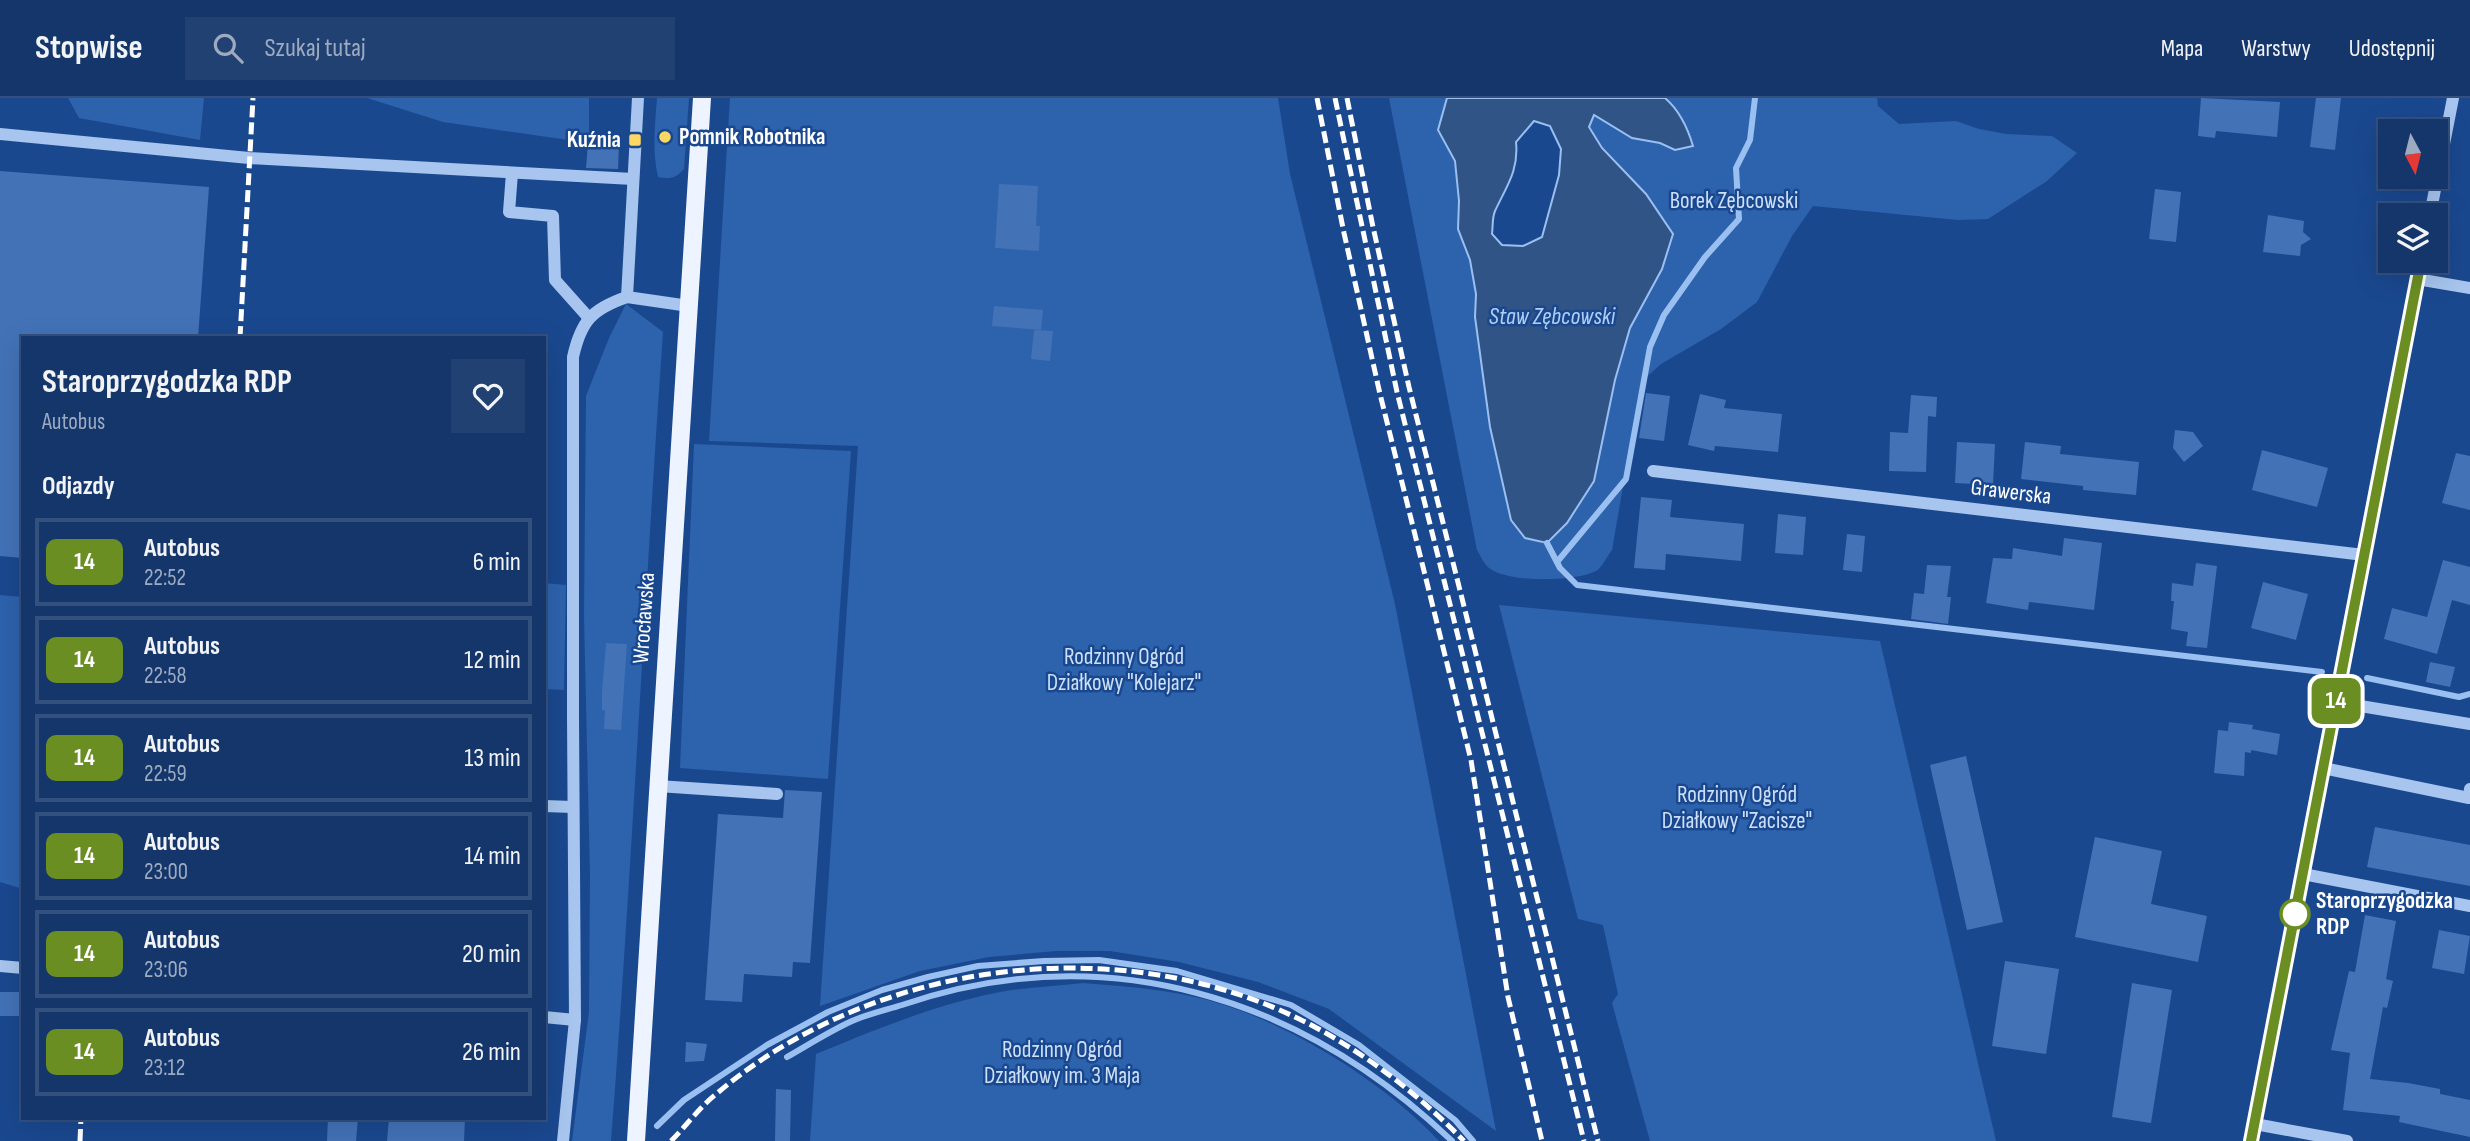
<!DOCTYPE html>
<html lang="pl">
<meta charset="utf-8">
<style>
body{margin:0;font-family:"Sofia Sans Condensed",sans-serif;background:#214173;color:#f1f3f6;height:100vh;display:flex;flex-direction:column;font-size:26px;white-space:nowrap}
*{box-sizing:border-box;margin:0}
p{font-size:23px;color:#9dabc1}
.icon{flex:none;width:38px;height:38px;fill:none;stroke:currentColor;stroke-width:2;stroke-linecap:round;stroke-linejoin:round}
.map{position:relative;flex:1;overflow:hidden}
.drawer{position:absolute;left:21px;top:238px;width:525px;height:784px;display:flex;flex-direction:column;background:#14366b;border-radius:0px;box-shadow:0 7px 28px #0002,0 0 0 2px #33507e}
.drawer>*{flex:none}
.badge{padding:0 14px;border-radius:10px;font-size:24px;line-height:46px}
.needle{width:46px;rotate:173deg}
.fabs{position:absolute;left:2378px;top:21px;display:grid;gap:14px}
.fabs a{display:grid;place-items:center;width:70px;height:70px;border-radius:0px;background:#14366b;box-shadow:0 7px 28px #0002,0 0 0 2px #33507e;font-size:35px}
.map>.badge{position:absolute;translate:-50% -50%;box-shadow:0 0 0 4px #fff}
h2{padding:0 21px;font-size:26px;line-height:63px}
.round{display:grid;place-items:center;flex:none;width:74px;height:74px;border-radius:0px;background:#214173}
.overview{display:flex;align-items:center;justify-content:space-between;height:119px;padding:0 21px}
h1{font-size:33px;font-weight:700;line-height:52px}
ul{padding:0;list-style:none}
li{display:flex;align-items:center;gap:21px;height:88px;margin:0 14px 10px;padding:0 7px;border:4px solid #33507e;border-radius:0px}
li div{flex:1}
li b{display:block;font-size:26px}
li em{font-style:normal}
li .badge{min-width:77px;font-weight:700;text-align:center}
header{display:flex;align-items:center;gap:42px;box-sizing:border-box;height:98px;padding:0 35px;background:#14366b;border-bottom:2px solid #33507e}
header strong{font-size:33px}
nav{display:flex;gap:38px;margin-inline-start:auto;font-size:24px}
.search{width:490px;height:63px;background:#214173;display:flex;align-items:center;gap:18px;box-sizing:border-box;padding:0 24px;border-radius:0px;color:#9dabc1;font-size:26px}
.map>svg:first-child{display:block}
</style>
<header>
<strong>Stopwise</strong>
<div class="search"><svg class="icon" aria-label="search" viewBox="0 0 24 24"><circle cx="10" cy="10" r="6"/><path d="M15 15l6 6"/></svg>Szukaj tutaj</div>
<nav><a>Mapa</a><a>Warstwy</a><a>Udostępnij</a></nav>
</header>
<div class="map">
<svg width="2470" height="1043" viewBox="0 0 2470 1043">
<rect width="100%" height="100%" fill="#1a488f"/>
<!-- green -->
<g fill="#2d62ad">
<polygon points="68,0 204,0 200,42 79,20"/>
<polygon points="367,0 589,0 589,45 443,24"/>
<path d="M657,0H689L684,71C675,81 670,81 658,79C652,53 655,27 657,0Z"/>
<polygon points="730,0 1278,0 1290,76 1395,506 1496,1033 1329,911 1258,884 1179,864 1110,853 1056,853 989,859 920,873 820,908 858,348 709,343"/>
<path d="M1389,0H1447L1438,32L1455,63L1459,103L1458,131L1470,162L1476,196L1475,219L1490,329L1511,422L1525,440L1547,445L1615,282L1630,230L1662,171L1673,136L1646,96L1602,50L1589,29L1594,17L1632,40L1660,45L1675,52L1671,6L1665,0H1877L1878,8L1899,26L1956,23L1979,31L2006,36L2052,38L2077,55L2047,83L1988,121L1958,122L1813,108L1792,138L1757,204L1721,231L1661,266L1641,284L1612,452C1607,458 1602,470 1596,473C1575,484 1507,485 1489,470C1484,466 1480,457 1477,452Z"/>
<path d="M626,206L663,234C644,504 632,773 611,1043H572L589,914L590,777L584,518L586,298L609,240Z"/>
<polygon points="694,346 851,353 828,681 680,670"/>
<polygon points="544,485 566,487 564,592 544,591"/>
<polygon points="0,497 23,499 23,791 0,784"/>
<polygon points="1499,507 1880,543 1996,1043 1650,1043 1612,905 1618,896 1603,827 1578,821"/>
<path d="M1083,885C1132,889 1182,892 1230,909C1301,933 1388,988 1439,1043H810L816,956C879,930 944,903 1012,892C1035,889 1059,888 1083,885Z"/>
</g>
<!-- water -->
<path fill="#315487" stroke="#9abff1" stroke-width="2" fill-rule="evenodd" d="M1447,0H1665C1679,12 1688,31 1693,48L1675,52L1660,45L1632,40L1594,17L1589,29L1602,50L1646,96L1673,136L1662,171L1630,230L1615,282L1594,383L1567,425L1547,445L1525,440L1511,422L1490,329L1475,219L1476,196L1470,162L1458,131L1459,103L1455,63L1438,32ZM1534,23L1550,28L1561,51L1559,77L1542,139L1523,148L1502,147L1492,136C1493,128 1492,120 1495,113C1506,89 1519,73 1516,44Z"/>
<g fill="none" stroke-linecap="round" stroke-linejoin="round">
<!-- stream -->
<g stroke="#9abff1" stroke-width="6">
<polyline points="1547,445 1560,470 1577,487 2322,574"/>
<polyline points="1557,464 1626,381 1650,249 1664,217 1705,159 1739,121 1736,70 1750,42 1755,0"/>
<polyline points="2367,580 2459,599 2470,596"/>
<path d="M787,959C808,947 830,933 852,923C868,916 886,912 902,907C1105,838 1300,898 1452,1043"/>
<polyline points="657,1028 684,1002 767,947 828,914 882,892 928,879 978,868 1044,863 1099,862 1177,873 1291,907 1359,947 1455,1022 1473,1043"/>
</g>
</g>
<!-- building -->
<g fill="#4372b7">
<polygon points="2201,0 2280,4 2277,39 2216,33 2215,40 2198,38"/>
<polygon points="2316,0 2341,0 2335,52 2310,49"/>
<polygon points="588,45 619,47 618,71 586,70"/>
<polygon points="0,73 209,89 198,240 23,240 23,460 0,458"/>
<polygon points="999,86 1038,88 1036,128 1040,128 1039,153 995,150"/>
<polygon points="2155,91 2181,94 2176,144 2149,141"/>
<polygon points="2268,117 2304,123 2303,134 2311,141 2301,147 2300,158 2263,154"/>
<polygon points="994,208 1043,212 1041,232 992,228"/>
<polygon points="1034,232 1053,233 1050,263 1031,261"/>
<polygon points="1646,295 1670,298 1664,343 1639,340"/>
<polygon points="1700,296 1726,302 1724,310 1782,316 1778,354 1715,348 1714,353 1688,347"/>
<polygon points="1911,297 1937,299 1936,319 1928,318 1926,374 1889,373 1890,334 1908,335"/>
<polygon points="2175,332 2193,334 2203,348 2184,364 2173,350"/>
<polygon points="1957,344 1995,346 1993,387 1955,385"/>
<polygon points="2025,344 2061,348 2060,356 2139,364 2136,397 2083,392 2083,388 2021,381"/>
<polygon points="2262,352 2328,370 2317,409 2252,392"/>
<polygon points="2456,355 2470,358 2470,412 2442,405"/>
<polygon points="1641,399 1672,402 1670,419 1744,426 1741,463 1666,456 1665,472 1634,470"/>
<polygon points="1778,416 1806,419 1803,457 1775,455"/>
<polygon points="1847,436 1865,438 1862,474 1843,472"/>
<polygon points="2064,440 2102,445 2094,512 2029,504 2028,512 1986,505 1993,460 2012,461 2013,450 2062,458"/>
<polygon points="2443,462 2470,469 2470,507 2452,502 2437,556 2384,541 2392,510 2427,519"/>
<polygon points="2196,465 2217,468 2207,550 2186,548 2188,534 2171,531 2174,503 2171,503 2172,485 2193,488"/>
<polygon points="1927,467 1951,468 1947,499 1951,499 1948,526 1911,521 1914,495 1924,496"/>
<polygon points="2263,484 2308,496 2296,542 2251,530"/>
<polygon points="606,545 627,546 621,632 604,631 605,612 602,612 602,594"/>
<polygon points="2430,564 2455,569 2450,589 2426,584"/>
<polygon points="2229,624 2253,627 2252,631 2280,636 2277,657 2251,652 2251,655 2245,654 2244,678 2214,675 2218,632 2228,633"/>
<polygon points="1966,658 2003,824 1967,832 1930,667"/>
<polygon points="785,692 822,694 810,865 793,864 792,879 744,876 742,904 705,902 718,716 783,720"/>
<polygon points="2375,729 2470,747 2470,788 2367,769"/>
<polygon points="2095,739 2162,753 2151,806 2207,818 2198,864 2075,839"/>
<polygon points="2365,817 2396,823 2386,881 2393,883 2387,910 2383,909 2370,981 2408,985 2440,991 2440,996 2470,1002 2470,1039 2399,1024 2400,1018 2343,1012 2350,955 2331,952 2349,873 2355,874"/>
<polygon points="2439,832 2470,838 2464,876 2432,870"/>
<polygon points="2005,863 2059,871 2046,956 1992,948"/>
<polygon points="2132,885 2172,892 2151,1025 2112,1019"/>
<rect x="0" y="894" width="23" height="24"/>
<polygon points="686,944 707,946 704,963 685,964"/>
<polygon points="776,991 791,992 790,1043 775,1043"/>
<polygon points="328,1020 358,1020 356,1043 327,1043"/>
<polygon points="389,1020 465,1020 464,1043 387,1043"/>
</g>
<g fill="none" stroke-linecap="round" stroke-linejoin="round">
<!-- minor -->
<g stroke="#a7c5ee" stroke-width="12">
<polyline points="638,0 627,199 689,208"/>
<polyline points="0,36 249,60 633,81"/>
<polyline points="512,75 509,114 553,118 555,182 588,219"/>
<polyline points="2430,117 2453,0"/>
<polyline points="2417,181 2470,190"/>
<polyline points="1653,373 2364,457"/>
<polyline points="2336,604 2470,626"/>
<polyline points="2323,670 2469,700 2470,691"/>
<polyline points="658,688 777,696"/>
<polyline points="544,708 573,709"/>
<polyline points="2303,776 2470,808"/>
<polyline points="0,868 23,870"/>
<polyline points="544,919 575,922"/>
<polyline points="2255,1026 2347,1043"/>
<path d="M563,1043L575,922L573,620V259C581,223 592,211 627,199"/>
<polyline points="2251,1043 2421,163"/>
</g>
<!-- major -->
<polyline stroke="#eef4ff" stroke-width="18" points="636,1043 702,0"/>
<!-- rail -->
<g stroke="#fff" stroke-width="5" stroke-dasharray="12 5" stroke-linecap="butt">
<polyline points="1317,0 1344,135 1380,296 1471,662 1508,899 1542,1043"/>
<polyline points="1335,0 1397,294 1584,1043"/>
<polyline points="1347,0 1373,129 1409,289 1598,1043"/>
<polyline points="240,240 253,0"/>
<polyline points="80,1043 81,1020"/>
<path d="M671,1043C686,1028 699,1010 715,997C875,860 1126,829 1313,928C1369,958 1420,998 1464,1043"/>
</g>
</g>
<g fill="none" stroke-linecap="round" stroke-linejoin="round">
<!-- line casing -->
<g stroke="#fff" stroke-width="16">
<polyline id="line" points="2251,1043 2421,163"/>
</g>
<!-- line -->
<use href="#line" stroke="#6b8e23" stroke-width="10"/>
</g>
<!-- markers -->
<g fill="#ffd864" stroke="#1a488f" stroke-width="2.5">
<circle cx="665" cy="39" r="7"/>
<rect x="628" y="35" width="14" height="14" rx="3.5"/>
</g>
<circle fill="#fff" stroke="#6b8e23" stroke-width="3.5" cx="2295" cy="816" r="14"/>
<g text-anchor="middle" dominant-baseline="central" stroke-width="5" stroke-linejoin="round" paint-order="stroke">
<!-- poi labels -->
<g font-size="23" font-weight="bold" fill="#fff" stroke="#1a488f" text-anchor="start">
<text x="679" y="39">Pomnik Robotnika</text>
<text x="621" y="42" text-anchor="end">Kuźnia</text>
</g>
<!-- park labels -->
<g font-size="23" fill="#cde0fa" stroke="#1a488f">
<text x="1734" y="103">Borek Zębcowski</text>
<text x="1124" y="559">Rodzinny Ogród<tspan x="1124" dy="26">Działkowy "Kolejarz"</tspan></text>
<text x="1737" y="697">Rodzinny Ogród<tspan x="1737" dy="26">Działkowy "Zacisze"</tspan></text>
<text x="1062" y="952">Rodzinny Ogród<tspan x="1062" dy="26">Działkowy im. 3 Maja</tspan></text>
</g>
<!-- street labels -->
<g font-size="23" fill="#fff" stroke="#1a488f">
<text transform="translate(2011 394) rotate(7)">Grawerska</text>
<text transform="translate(644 520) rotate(-86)">Wrocławska</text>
</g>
<!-- stop labels -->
<g font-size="23" font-weight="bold" fill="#fff" stroke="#1a488f" text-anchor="start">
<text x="2316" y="803">Staroprzygodzka<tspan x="2316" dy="26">RDP</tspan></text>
</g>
<!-- water labels -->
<g font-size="24" font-style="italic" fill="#b3cff5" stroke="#1a488f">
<text x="1552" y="218">Staw Zębcowski</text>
</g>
</g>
</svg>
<div class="fabs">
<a><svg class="needle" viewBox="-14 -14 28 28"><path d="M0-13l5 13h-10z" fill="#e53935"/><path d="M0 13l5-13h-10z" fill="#9dabc1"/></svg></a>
<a><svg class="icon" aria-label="layers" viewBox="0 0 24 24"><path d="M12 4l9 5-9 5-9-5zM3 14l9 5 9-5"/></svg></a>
</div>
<b class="badge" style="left:2336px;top:603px;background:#6b8e23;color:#fff">14</b>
<section class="drawer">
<div class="overview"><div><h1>Staroprzygodzka RDP</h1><p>Autobus</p></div><a class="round"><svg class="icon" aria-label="heart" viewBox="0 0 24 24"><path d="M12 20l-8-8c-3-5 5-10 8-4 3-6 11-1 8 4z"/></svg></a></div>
<h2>Odjazdy</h2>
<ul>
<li><span class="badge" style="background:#6b8e23;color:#fff">14</span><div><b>Autobus</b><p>22:52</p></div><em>6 min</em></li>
<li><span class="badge" style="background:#6b8e23;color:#fff">14</span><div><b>Autobus</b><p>22:58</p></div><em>12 min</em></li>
<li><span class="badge" style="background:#6b8e23;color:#fff">14</span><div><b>Autobus</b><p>22:59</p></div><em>13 min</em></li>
<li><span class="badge" style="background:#6b8e23;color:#fff">14</span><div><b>Autobus</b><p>23:00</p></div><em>14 min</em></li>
<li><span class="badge" style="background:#6b8e23;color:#fff">14</span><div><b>Autobus</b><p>23:06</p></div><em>20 min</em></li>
<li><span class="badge" style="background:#6b8e23;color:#fff">14</span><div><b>Autobus</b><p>23:12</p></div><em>26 min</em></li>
</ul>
</section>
</div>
